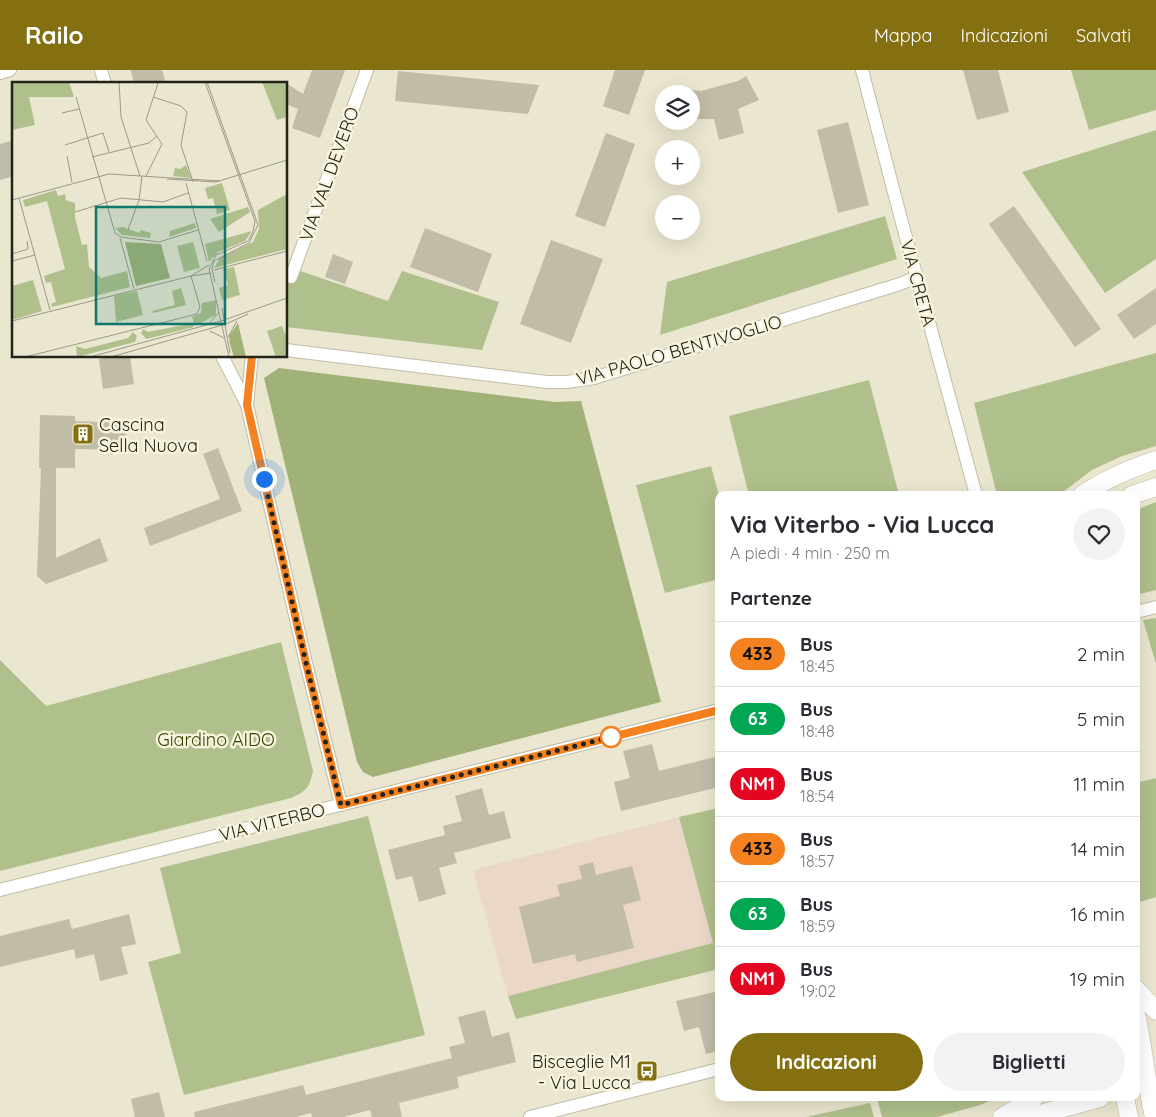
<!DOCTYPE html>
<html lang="it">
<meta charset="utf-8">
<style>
body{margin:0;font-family:Quicksand,sans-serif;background:#f2f2f3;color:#2b2b33;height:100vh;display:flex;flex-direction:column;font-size:19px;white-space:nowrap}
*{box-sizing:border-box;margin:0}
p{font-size:16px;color:#7c7c81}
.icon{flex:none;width:28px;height:28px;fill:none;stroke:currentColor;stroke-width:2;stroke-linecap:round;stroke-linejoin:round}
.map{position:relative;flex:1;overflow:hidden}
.sheet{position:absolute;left:715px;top:421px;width:425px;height:610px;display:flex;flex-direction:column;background:#fff;border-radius:10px;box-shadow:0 5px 20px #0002}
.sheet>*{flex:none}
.badge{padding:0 10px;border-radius:16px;font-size:18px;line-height:32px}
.tools{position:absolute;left:655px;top:15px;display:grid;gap:10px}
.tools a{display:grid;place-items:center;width:45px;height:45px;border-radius:50%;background:#fff;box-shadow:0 5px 20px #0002;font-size:25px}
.you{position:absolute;width:25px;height:25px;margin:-12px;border:4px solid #fff;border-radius:50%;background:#1a73e8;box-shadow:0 0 0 8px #1a73e833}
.map>.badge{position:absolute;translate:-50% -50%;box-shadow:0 0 0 2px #fff}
h2{padding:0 15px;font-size:19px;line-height:45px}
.round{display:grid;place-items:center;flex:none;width:52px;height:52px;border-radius:26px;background:#f2f2f3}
.headline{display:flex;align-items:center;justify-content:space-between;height:85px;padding:0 15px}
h1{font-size:24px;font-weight:700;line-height:38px}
.cta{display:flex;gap:10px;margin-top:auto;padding:10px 15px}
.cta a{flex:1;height:58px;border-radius:30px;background:#847010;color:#fff;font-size:20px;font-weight:700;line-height:58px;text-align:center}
.cta a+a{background:#f2f2f3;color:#2b2b33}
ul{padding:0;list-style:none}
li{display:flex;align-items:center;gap:15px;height:65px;padding:0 15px;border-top:1px solid #e1e1e2}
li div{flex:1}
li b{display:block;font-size:19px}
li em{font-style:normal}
li .badge{min-width:55px;font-weight:700;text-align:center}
header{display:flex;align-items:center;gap:30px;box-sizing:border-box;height:70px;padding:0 25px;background:#847010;color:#fff}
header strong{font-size:24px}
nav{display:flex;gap:28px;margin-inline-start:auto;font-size:18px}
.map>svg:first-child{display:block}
</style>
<header>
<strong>Railo</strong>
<nav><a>Mappa</a><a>Indicazioni</a><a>Salvati</a></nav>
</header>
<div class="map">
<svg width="1156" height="1047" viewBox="0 0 1156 1047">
<rect width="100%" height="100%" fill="#eae6d0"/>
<!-- education -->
<polygon fill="#ebd7c8" points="679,747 713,873 508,926 473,800"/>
<!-- green -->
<g fill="#b0c08c">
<polygon points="1071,0 1156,0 1156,40 1089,60"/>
<polygon points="1156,60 1156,189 1105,223 1022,102"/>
<polygon points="885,146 897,189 660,265 667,212"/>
<polygon points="286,196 388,231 402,201 499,232 482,280 286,257"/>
<polygon points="1156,283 1156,376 1122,386 1092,400 1059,425 997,425 974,333"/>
<polygon points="869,310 899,425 749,425 729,346"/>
<polygon points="711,396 719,426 719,509 665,523 636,415"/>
<polygon points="1156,432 1156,520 1136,525 1136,440"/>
<polygon points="1156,548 1156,594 1143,550"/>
<path d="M281,572L313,701C309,718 307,721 291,728L0,801V590L46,636Z"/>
<polygon points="1156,708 1156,827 1136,833 1136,713"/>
<polygon points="719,738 719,899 516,949 508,926 713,873 679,747"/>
<polygon points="368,746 425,965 184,1025 148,892 181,883 160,798"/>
<polygon points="877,1028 996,1028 980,1035 937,1047 882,1047"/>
<polygon points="870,1033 874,1047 806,1047"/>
</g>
<!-- forest -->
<polygon fill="#a1b278" points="279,298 555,332 581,331 661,632 373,707 363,702 357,692 264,308"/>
<!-- building -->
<g fill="#c0bca7">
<polygon points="131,0 162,0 166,14 134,14"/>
<polygon points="312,0 345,0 320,68 292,58 298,39 286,34 286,13 303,24"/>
<polygon points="615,0 645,0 629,45 603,36"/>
<polygon points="963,0 998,0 1009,42 977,50"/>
<polygon points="398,1 539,15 528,44 395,31"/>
<polygon points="746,6 759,30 738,39 744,63 719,70 714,49 691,49 691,20 701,21 738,11"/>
<polygon points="848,52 869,135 838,143 817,60"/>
<polygon points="606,63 635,74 605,157 575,146"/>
<polygon points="14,70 14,106 0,110 0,74"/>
<polygon points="1014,136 1101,259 1075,277 989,154"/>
<polygon points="425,158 492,184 478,222 410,197"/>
<polygon points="551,170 603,189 571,273 520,254"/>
<polygon points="333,184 353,192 345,214 325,207"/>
<polygon points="1156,218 1156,254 1134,269 1117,245"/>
<polygon points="115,286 130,286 134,314 103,319 99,289"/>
<polygon points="40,345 75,346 75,351 126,353 127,376 115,375 115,380 75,379 75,398 56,398 56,488 100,468 108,491 46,514 37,506 41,398 39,398"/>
<polygon points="218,378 242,441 150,476 144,458 220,429 203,384"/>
<polygon points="652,674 659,701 719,686 719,717 621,741 614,712 630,708 623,681"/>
<polygon points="482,718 489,745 504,741 511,768 454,783 457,793 439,798 446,824 419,832 412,806 396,810 388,780 445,765 443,756 462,751 455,726"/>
<polygon points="593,792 596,805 632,796 641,830 623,835 634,878 577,892 575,884 533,894 519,837 560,826 557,815 582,809 579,796"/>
<polygon points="129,844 136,874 121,877 128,904 100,911 94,884 76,889 74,879 0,897 0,866 69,849 72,859"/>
<polygon points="719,921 719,981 706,984 699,957 684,961 676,931"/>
<polygon points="485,940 492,967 509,962 516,992 457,1007 459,1018 399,1033 402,1047 372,1047 370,1040 343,1047 312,1047 311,1043 296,1047 195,1047 194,1042 303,1015 306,1025 452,988 449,977 465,973 458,947"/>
<polygon points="159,1022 165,1047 135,1047 131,1029"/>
</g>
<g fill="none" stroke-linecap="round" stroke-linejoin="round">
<!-- street casing -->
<g stroke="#c1bca7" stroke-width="14">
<g id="street">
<polyline points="101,0 105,14"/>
<polyline points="862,0 901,149 976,425"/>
<polyline points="0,3 10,0"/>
<polyline points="291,207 367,0"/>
<polyline points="286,280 547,312 567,312 594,308 900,214 917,207"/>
<polyline points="222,286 247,335 306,593 341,735"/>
<polyline points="247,335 252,286"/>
<polyline points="1136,542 1156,537"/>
<polyline points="0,820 719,640"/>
<polyline points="530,1047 719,999"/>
</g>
</g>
<!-- secondary casing -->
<g stroke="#c1bca7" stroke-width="19">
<g id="secondary">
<path d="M1082,425C1105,409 1129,399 1156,390"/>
<polyline points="1132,425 1156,417"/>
<polyline points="1136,919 1156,941"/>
<path d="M1136,945C1144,979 1146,1013 1154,1047"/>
<polyline points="1125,1028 1129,1047"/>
<polyline points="1002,1047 1034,1028"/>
<polyline points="1029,1047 1100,1028"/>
</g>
</g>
<!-- street -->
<use href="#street" stroke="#fff" stroke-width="12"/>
<!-- secondary -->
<use href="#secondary" stroke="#fff" stroke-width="18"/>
</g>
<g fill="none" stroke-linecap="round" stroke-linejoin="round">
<!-- line casing -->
<g stroke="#fff" stroke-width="11">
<polyline id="line" points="252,286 247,335 306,593 341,735 719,640"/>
</g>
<!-- line -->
<use href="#line" stroke="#f58220" stroke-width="8"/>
<!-- walk -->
<polyline stroke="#24231a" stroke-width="5" stroke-dasharray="0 9" points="264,409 306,593 341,735 611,667"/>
</g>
<!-- icons -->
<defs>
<g id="building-square" transform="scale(1.125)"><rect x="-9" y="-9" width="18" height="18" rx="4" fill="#847010" stroke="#f7f3dd"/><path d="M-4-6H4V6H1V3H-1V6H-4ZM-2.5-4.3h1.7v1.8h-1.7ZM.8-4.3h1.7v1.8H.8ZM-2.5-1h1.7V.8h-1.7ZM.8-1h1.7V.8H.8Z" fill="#fff"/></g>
<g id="bus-square" transform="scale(1.125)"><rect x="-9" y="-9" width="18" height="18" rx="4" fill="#847010" stroke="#f7f3dd"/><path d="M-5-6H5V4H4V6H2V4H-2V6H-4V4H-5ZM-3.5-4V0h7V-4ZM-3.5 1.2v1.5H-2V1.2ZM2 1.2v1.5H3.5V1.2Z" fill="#fff"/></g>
</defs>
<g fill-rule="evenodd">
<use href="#building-square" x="83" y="364"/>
<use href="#bus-square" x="647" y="1001"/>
</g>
<!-- markers -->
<circle fill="#fff" stroke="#f58220" stroke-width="2.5" cx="611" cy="667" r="10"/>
<g text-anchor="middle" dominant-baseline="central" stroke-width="5" stroke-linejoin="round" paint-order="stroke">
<!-- street labels -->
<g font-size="18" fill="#24231a" stroke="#f7f3dd">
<text transform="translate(329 104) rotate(-70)">VIA VAL DEVERO</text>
<text transform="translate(918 213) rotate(75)">VIA CRETA</text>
<text transform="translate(679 280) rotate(-16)">VIA PAOLO BENTIVOGLIO</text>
<text transform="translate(272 752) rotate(-14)">VIA VITERBO</text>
</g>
<!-- poi labels -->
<g font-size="18" fill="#24231a" stroke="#f7f3dd" text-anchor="start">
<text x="99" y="354">Cascina<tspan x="99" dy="21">Sella Nuova</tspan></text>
<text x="631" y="991" text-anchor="end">Bisceglie M1<tspan x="631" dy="21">- Via Lucca</tspan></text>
</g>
<!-- park labels -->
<g font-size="18" fill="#364500" stroke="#f7f3dd">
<text x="216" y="669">Giardino AIDO</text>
</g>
</g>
<!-- overview -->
<g transform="translate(12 12)">
<rect width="275" height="275" fill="#eae6d0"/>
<path d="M0,0H57L62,15H17L23,43L0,48ZM250,0H275V35L265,38ZM174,83L179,96L161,94L163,86L168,87ZM210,101L218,128L205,132L201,116L196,117L193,106ZM44,108L46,114L53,112L54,118L63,121V136L70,163L75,162L77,185L89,196L115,189L118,205L40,225L39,222L44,220L39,200L34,201L32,194L53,187L35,119L13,125L11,118ZM275,112V167L202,186L208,176L241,160L247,147L246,128ZM236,125L238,130L207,150L198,137ZM183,141L184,146L157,155L158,149ZM111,145L127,151L129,148L139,151L138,156L110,153L103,146ZM240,149L233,159L206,170L197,180L193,162ZM181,160L188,186L172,190L165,164ZM222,185L228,213L210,218L207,206L216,203L211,187ZM21,198L30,229L0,238V204ZM169,206L174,223L141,231L140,229L163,223L160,209ZM125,209L131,233L104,240L102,214ZM204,218V233L183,244L180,235L189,231L190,221ZM181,241L182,245L134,257L129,251L131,247L136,250ZM270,244L275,256V275H264L255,249ZM121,250L125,254L123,260L65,275L64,264L73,267L116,256Z" fill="#b0c08c"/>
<path d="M113,160L149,162L158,196L124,204ZM226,241L234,275H222L218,262L217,254Z" fill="#a1b278"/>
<path fill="none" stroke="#9b9887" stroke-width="1" d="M107,0L109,35L128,94M193,0L243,139L241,150L236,159L204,173L197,187L217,275M195,0L246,143L237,161L202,179L200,187L203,200M64,15L103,151L109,155L147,160L186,148M141,15L169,24L175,30L169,63L181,100M50,31L67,27M53,63L91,51L97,70M55,74L60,100M80,75L137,61L145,54M134,94L150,62L134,38L146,1M155,97L204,100L275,78M174,101L195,179M7,116L38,228M0,118L97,92L208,99M63,130L109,116L151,120L176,111M116,148L127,118L130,94M108,156L122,207M0,172L16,167L15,159M0,179L23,173M202,188L275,169M180,194L199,191M210,226L218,271M0,239L179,194L197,183M197,242L207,230M198,249L212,256M216,255L225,239M13,275L185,232L188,225L179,194M78,275L209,239L275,216M99,275L214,242L236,232"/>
<path fill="#0f766e" fill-opacity="0.15" stroke="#0f766e" stroke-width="2.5" d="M84,125H213V242H84Z"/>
<rect width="275" height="275" fill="none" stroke="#24231a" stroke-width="2.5"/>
</g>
</svg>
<div class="tools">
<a><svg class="icon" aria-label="layers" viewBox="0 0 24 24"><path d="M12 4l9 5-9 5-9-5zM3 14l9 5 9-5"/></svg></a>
<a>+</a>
<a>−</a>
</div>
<div class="you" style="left:264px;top:409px"></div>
<section class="sheet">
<div class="headline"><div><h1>Via Viterbo - Via Lucca</h1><p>A piedi · 4 min · 250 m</p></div><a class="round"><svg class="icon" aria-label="heart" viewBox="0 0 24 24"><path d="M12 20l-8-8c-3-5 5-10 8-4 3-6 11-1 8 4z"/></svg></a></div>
<h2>Partenze</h2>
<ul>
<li><span class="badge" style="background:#f58220;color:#111">433</span><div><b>Bus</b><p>18:45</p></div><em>2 min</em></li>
<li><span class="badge" style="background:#00a651;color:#fff">63</span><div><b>Bus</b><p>18:48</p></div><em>5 min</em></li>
<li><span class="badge" style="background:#e40520;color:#fff">NM1</span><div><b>Bus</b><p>18:54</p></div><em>11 min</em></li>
<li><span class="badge" style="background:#f58220;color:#111">433</span><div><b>Bus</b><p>18:57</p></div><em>14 min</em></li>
<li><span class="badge" style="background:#00a651;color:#fff">63</span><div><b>Bus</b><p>18:59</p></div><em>16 min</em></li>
<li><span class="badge" style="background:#e40520;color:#fff">NM1</span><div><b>Bus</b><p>19:02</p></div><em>19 min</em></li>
</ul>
<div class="cta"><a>Indicazioni</a><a>Biglietti</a></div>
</section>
</div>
